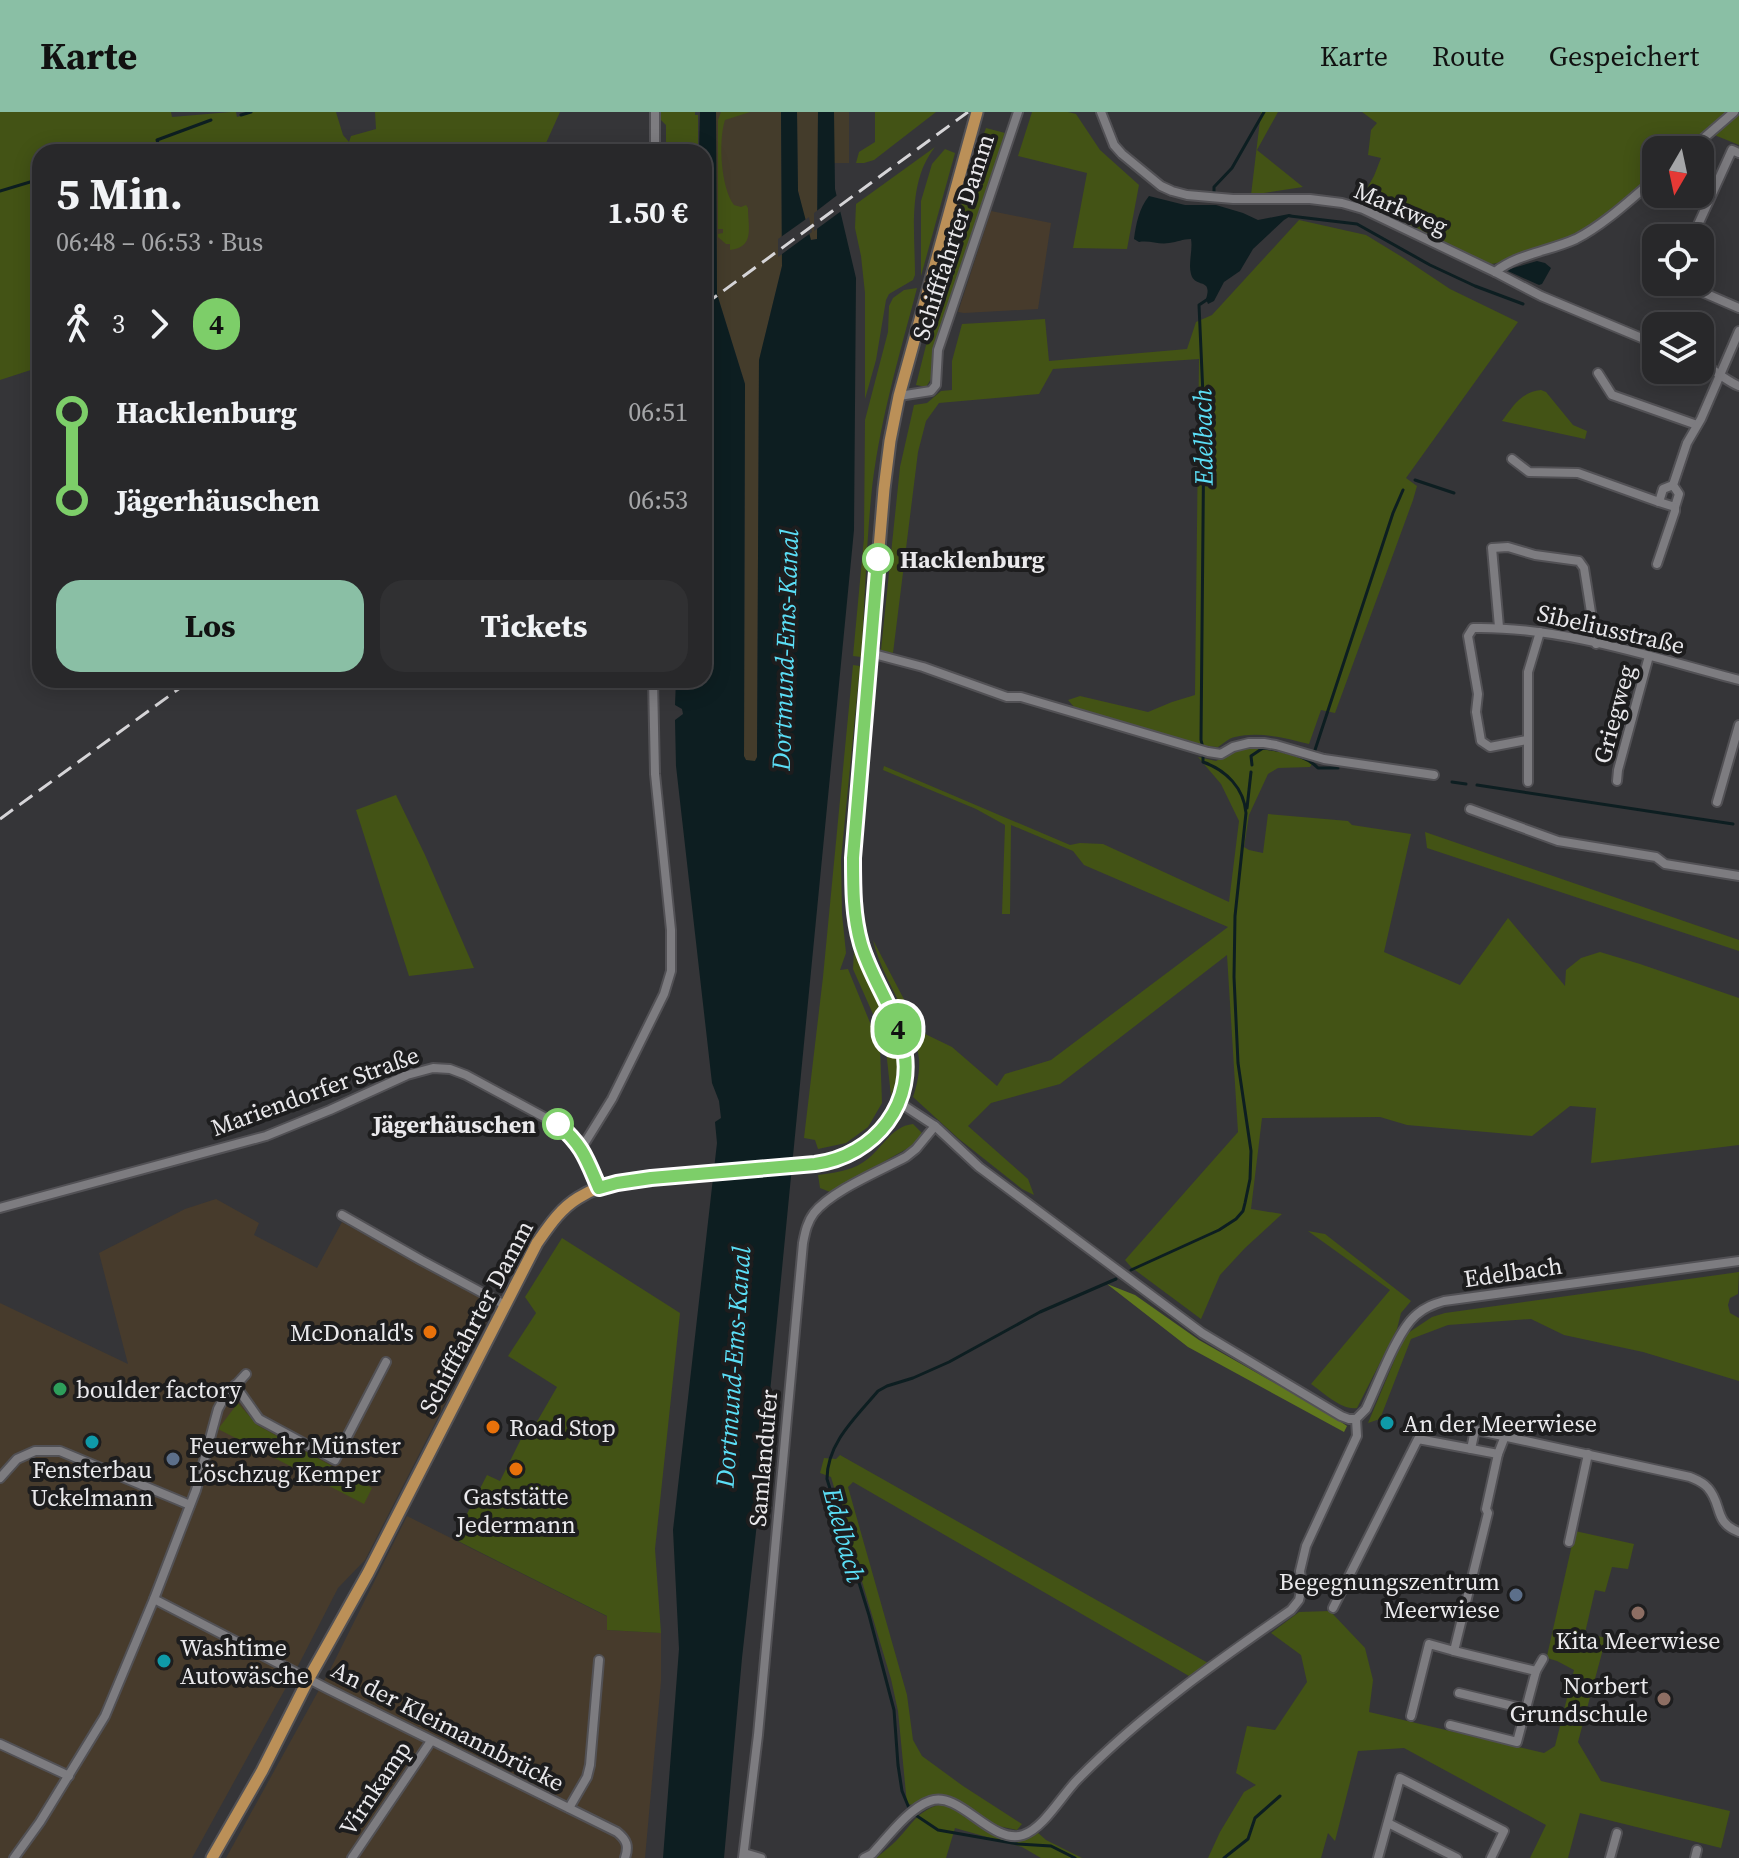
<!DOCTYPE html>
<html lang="de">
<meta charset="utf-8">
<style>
body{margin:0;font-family:"Source Serif 4",serif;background:#303032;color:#f1f3f6;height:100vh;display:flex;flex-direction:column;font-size:30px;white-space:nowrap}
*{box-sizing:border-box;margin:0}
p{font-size:26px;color:#a5a6a8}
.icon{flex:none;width:44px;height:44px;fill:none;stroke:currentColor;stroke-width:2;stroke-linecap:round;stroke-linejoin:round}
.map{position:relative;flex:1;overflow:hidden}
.side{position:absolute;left:32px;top:32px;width:680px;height:544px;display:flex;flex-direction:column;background:#28282a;border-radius:24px;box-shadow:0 4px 20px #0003,0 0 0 2px #444447}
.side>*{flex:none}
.badge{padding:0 16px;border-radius:26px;font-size:28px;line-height:52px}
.needle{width:52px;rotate:189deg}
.controls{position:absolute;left:1642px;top:24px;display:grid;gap:16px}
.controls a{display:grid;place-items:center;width:72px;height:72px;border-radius:16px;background:#28282a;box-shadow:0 4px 20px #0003,0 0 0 2px #444447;font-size:40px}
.map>.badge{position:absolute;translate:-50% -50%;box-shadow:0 0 0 4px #fff}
.legs{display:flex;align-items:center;gap:12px;height:88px;padding:0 24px;font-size:26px}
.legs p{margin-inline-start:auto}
.overview{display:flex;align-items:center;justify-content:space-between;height:136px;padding:0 24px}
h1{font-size:44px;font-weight:700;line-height:60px}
.button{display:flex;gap:16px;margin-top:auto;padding:16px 24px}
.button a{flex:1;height:92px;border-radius:24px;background:#8abfa5;color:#111;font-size:32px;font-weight:700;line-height:92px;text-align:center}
.button a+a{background:#303032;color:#f1f3f6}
ul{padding:0 24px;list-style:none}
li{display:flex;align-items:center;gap:28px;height:88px;font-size:30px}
li i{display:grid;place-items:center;width:12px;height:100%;margin:0 10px;background:currentColor}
li i::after{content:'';width:20px;height:20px;margin:-10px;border:6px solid;border-radius:50%;background:#28282a}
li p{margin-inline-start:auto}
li:first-child i{background:linear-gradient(#0000 50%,currentColor 0)}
li:last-child i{background:linear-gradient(currentColor 50%,#0000 0)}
header{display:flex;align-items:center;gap:48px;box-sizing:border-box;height:112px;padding:0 40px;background:#8abfa5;color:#111}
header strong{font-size:38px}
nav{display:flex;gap:44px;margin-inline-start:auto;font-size:28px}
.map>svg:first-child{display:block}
</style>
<header>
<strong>Karte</strong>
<nav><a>Karte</a><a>Route</a><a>Gespeichert</a></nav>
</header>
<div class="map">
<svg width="1739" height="1746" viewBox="0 0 1739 1746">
<rect width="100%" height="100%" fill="#353538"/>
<!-- commercial -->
<g fill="#473b2c">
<polygon points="991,99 1051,111 1038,197 964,201 958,200"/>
<polygon points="216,1087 259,1111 254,1123 317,1156 342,1110 495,1194 365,1448 338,1476 300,1550 192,1746 0,1746 0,1191 128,1252 99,1141 185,1097"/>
<polygon points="407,1404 608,1505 607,1518 661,1521 661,1569 645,1746 226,1746 330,1558"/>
</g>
<!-- industrial -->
<g fill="#443c2b">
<polygon points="716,0 781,0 782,154 759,249 757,646 755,649 750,650 746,648 744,645 745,272 717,182"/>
<polygon points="797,0 818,0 817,127 810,128 798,79"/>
<rect x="834" y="0" width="15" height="51"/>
</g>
<!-- green -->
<g fill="#435315">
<polygon points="0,0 171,0 172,5 231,0 236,0 237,5 253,0 336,0 343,23 349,30 351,24 376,17 375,0 560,0 542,40 40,40 40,255 0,268"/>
<polygon points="660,0 695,0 695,3 698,3 698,40 666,40 666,13 660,7"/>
<path d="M721,0H750L725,8C718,29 721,76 734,93L741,95L746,93L748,96C748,116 755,135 730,138V132H726L718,125V122L723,121V117H718V8Z"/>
<polygon points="875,0 936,0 874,48 864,51 856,51 859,40 875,30"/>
<polygon points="1032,0 1068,0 1076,2 1100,38 1139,73 1127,137 1073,136 1087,61 1018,44"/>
<polygon points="1261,0 1278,0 1257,38 1303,75 1251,83"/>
<path d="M1362,0H1728L1685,38H1656V62C1631,83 1606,109 1576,124C1549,138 1517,147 1487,153L1359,90L1374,64L1381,46L1368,43L1371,18L1377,11Z"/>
<polygon points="1737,0 1739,0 1739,33 1712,22"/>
<polygon points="986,16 1005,21 935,238 931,267 926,275 916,273 970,59"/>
<path d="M935,35C907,70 915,121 915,163L913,168L889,182L886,188L876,248L865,287V181L861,144L855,116L856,92Z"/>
<polygon points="945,37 955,41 921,164 921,89 932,52"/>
<path d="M1299,108L1366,123L1402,145L1450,177L1518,210L1406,366L1417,374L1413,388L1335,601L1321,598L1309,632C1285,626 1259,619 1235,625C1229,626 1223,632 1218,635L1206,634L1074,595L1068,588L1080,584L1148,600L1172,590L1195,583L1199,247L1053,257L1039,282L939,291L926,309L918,340L893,541L881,538L900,355L914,293L927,291L941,279L952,278V249L962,212L1045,207L1049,249L1187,237L1196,210L1212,203Z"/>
<path d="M917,176C899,245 878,314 871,386C866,438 865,492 861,545L853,544L864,426L865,308L888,220L889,194L893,186L904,178Z"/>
<path d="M1541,278L1546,280L1573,313L1587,319L1585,327L1502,309C1513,294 1521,280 1541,278Z"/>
<polygon points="853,553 860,554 841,747 842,802 846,841 840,858 848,857 880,935 882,991 868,1015 846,1031 818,1037 815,1028 804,1026 823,865"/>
<path d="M1251,636L1281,640L1313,650L1310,655L1278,656L1268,662L1249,703L1244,735L1249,738L1263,741L1268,702L1348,709L1352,713L1411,722L1384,840L1460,873L1508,806L1565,874L1566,858L1581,846L1600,840L1640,852L1739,886V1033L1591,1051L1596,996L1570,994L1532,1024L1407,1013L1380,1005L1262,1006L1251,1097L1282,1102L1245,1136L1220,1163L1201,1207L1131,1155L1125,1148L1238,1020L1227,843L1060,972L991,991L968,1014L1028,1067L1034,1083L1022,1077L959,1027L913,985C917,973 920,960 919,947C915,908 882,868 873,828L921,920L952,935L997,974L1005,962L1051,948L1228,815L1084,753L1073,739L1011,713L1010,802H1002L1005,713L976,697L883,658L884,654L1070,733L1080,731L1103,732L1229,790L1239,709L1221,672L1198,645L1216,649L1231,640Z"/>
<polygon points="396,683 425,743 474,856 409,864 356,698"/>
<polygon points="1425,720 1739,828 1739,839 1427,736"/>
<path d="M854,838C876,883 912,933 891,984L886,938L881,920L853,857Z"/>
<path d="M913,1012L922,1021L917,1031L830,1080L820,1076L818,1063C832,1061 850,1059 862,1051C881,1040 890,1014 913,1012Z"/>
<path d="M1308,1119L1325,1122L1411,1189L1401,1201L1397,1217L1357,1296C1342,1299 1323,1280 1311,1272L1390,1178Z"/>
<polygon points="562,1126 680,1201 655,1437 661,1521 607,1518 607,1504 454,1427 487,1363 500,1369 522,1325 531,1320 557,1275 508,1244 536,1201 525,1185"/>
<polygon points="1739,1160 1738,1182 1730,1186 1728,1193 1730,1201 1739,1206 1739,1269 1643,1240 1564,1223 1531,1207 1448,1213 1411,1227 1380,1307 1368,1311 1405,1223 1432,1205 1445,1201"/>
<polygon points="238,1291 257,1313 372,1376 364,1392 218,1317"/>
<polygon points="840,1343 1208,1551 1189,1564 853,1370 848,1375 907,1583 913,1628 922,1644 963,1674 1022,1712 1017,1718 998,1714 948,1683 930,1683 914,1693 907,1692 898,1599 891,1567 831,1365 820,1361 824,1346 836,1347"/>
<polygon points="1575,1419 1634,1432 1628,1457 1612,1455 1605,1480 1595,1478 1585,1521 1606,1526 1578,1630 1601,1669 1730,1699 1721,1736 1580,1701 1568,1746 1530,1746 1546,1713 1404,1636 1358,1639 1335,1729 1328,1721 1321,1746 1208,1746 1220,1720 1244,1680 1256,1673 1236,1661 1247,1614 1275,1618 1307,1570 1301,1543 1271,1521 1299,1500 1330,1499 1365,1536 1373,1568 1369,1600 1544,1641 1555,1634 1574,1558 1557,1549 1547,1546 1547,1544"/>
<path d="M946,1691L1005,1726L1023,1727L1037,1720L1046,1728L1082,1746H1041L1022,1735L955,1716L946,1746H876C883,1740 890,1735 896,1729C914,1710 918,1697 946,1691Z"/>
</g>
<!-- forest -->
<polygon fill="#60781d" points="1107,1172 1135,1183 1199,1228 1326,1300 1347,1314 1344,1320 1188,1235"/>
<!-- water -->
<g fill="#0d1e21">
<polygon points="700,0 716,0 717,182 745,272 744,644 746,648 755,649 757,645 759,248 782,154 781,0 797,0 798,79 811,128 817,127 818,0 834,0 835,77 856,166 854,418 759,1393 742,1546 724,1746 663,1746 679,1537 673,1418 717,1031 715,1010 721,1006 719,989 712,971 676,654 675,608 683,602 682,597 675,593 676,568 704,568 704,40 699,40"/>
<path d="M1149,84L1185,93H1216L1243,101L1258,108L1289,102L1292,103L1284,108L1253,137L1240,159L1224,170L1214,189L1208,192L1206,187C1213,165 1195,177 1191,162C1188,151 1193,138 1191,127C1182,127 1178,130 1169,131C1159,133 1150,128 1139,130L1134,127C1136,112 1139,96 1149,84Z"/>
<polygon points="1537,149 1545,151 1551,156 1542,172 1539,173 1508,159 1510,157"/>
</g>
<!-- pier -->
<g fill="#353538">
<polygon points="840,81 844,97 814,119 814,101"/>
<polygon points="809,105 812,120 778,145 778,127"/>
</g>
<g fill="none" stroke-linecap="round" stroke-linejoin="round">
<!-- stream -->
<g stroke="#0d1e21" stroke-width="3">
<polyline points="241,3 251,0"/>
<polyline points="128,40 158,31 157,28 211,8"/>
<polyline points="0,79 40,67"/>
<polyline points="1214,82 1214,75 1232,56 1264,0"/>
<polyline points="1290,104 1357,112 1430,153 1475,174 1523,192"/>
<polyline points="1415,368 1454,381"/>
<polyline points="1203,636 1201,628 1204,306 1199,193 1208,187"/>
<polyline points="1314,641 1393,401 1403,378"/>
<path d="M1252,653L1251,644L1263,636C1279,637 1307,644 1318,656H1338"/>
<polyline points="1452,670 1466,672"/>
<polyline points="1477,673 1733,712"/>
<polyline points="1247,696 1251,660"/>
<path d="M1131,1158L1219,1118L1236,1107L1243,1099L1245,1091L1250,1067L1251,1039L1238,951L1234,865L1235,804L1246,701C1244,676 1226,658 1203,650V645"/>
<path d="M909,1696L902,1679L898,1653L894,1598L869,1503L827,1367C827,1331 856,1305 878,1279L887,1274L913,1266L949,1250L1040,1200L1116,1167"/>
<polyline points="914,1702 938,1718 1018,1732 1051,1734 1075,1746"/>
<polyline points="1224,1746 1248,1727 1255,1706 1280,1684"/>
</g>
<!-- minor casing -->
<g stroke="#525155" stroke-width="12">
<g id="minor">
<polyline points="1101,0 1114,33 1122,42 1161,74 1172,79 1187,83 1233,87 1310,87 1342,91 1363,97 1495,160 1541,184 1656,232"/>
<polyline points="1690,38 1734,0"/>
<polyline points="655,40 655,0"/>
<polyline points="1692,126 1732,38 1739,41"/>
<path d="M1495,160C1517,142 1550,139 1576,127C1605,112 1631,87 1656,66"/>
<polyline points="1679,170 1739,196"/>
<path d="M1700,251C1715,257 1724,268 1739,274"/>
<polyline points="1598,261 1612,283 1697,313"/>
<polyline points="899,284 931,279 936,273 938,238 1018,0"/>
<polyline points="1512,347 1529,360 1578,361 1659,390"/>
<polyline points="1673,373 1679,382 1675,395 1659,390 1663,377 1673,373 1687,331 1701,307 1739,219"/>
<polyline points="1657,452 1675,399 1675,395"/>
<polyline points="1499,515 1492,436 1508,435 1535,443 1579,449 1584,456 1596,532"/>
<polyline points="870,541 923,555 1007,585 1021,585 1208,640 1221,642 1233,635 1249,631 1264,631 1276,633 1324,647 1434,663"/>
<path d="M1527,628L1490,635L1481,629L1476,600L1478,582L1468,524L1473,516C1560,514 1655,546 1739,568"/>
<polyline points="1617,669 1618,658 1649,544"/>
<polyline points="1528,670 1528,560 1540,520"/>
<polyline points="1717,690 1739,613"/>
<polyline points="1470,697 1558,729 1656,745 1665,752 1739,764"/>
<polyline points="898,991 906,995 935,1014 979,1055 1202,1221 1341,1304 1349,1307 1356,1307"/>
<polyline points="580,1034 586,1029 612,987 664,882 671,859 671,818 655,662 653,568"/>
<polyline points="0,1096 266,1024 330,998 407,963 433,956 450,957 466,963 557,1012 580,1034 589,1050 599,1076"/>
<polyline points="342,1103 421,1148 505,1193"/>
<polyline points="235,1273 259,1307 335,1348 386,1250"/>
<path d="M1356,1307L1366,1297C1378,1272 1397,1219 1416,1203C1425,1195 1434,1192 1444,1189L1739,1149"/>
<path d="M1471,1337L1475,1318L1690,1365C1697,1368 1703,1370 1708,1376C1723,1393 1713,1410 1739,1420"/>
<polyline points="0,1366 17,1347 35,1339 60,1339 190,1393"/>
<polyline points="1569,1430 1588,1342"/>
<path d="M154,1487L328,1577L617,1720C627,1728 629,1734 625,1746"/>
<polyline points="1333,1496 1418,1327 1498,1342 1505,1324"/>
<polyline points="1536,1559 1543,1547"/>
<polyline points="1459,1581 1525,1597"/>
<polyline points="1411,1604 1429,1532 1454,1539 1488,1401 1486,1397 1498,1342"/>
<polyline points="1450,1613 1517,1630 1536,1559 1454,1539"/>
<polyline points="0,1632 69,1664"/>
<polyline points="569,1696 587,1665 590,1653 599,1548"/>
<polyline points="1388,1711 1457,1746"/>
<polyline points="744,1741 761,1746"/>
<polyline points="14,1746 40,1710 105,1604 154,1487 196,1378 218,1297 224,1286 246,1262"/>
<polyline points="352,1746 431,1629"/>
<path d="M743,1746L758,1623L803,1131C805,1121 807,1110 814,1101C831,1079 880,1059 906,1045L916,1037L935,1014"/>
<path d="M864,1746L872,1742C887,1726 909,1696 930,1689C960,1678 991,1733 1023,1723C1044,1716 1062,1683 1078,1667C1142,1602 1216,1550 1291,1498L1299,1488L1302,1475L1300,1459L1306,1434L1357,1324L1356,1307"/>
<polyline points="1378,1746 1400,1666 1504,1719 1491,1746"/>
<polyline points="1610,1746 1617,1721"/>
<polyline points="1695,1746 1697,1738"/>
</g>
</g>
<!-- major casing -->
<g stroke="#525155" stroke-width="15">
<path id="major" d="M212,1746L262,1659L309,1566L368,1461L537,1131C549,1114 560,1097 578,1086C614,1063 663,1065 704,1061C741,1058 778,1055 815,1052C875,1044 919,990 902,928C893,895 871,866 861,832C854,804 853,775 853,746L884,377L890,329L899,284L977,0"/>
</g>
<!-- minor -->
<use href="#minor" stroke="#7d7c80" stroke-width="8"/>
<!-- major -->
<use href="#major" stroke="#bb9058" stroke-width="11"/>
<!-- rail -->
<g stroke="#d6d5d8" stroke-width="3" stroke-dasharray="16 8" stroke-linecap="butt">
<polyline points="704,193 968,0"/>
<polyline points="0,707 191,568"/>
</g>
</g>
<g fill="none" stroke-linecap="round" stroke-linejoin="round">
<!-- line-1 casing -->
<g stroke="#fff" stroke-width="18">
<path id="line-1" d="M558,1012C583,1034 586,1046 599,1076L617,1071L651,1066L815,1052C875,1044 919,990 902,928C893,895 871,866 861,832C853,804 853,775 853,746L878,447"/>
</g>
<!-- line-1 -->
<use href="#line-1" stroke="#7dce69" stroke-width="12"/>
</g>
<!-- markers -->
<g fill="#fff" stroke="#7dce69" stroke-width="4">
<circle cx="878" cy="447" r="14"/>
<circle cx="558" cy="1012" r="14"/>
</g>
<g fill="#e8710a" stroke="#1d1d1e" stroke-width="3">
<circle cx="430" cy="1220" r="8"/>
<circle cx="493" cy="1315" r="8"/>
<circle cx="516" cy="1357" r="8"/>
</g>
<circle fill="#2e9e5b" stroke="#1d1d1e" stroke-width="3" cx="60" cy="1277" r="8"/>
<g fill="#0f9aa8" stroke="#1d1d1e" stroke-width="3">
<circle cx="1387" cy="1311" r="8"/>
<circle cx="92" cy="1330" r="8"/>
<circle cx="164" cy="1549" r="8"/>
</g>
<g fill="#5c6f8a" stroke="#1d1d1e" stroke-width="3">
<circle cx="173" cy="1347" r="8"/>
<circle cx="1516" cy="1483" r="8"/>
</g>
<g fill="#8d6e63" stroke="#1d1d1e" stroke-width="3">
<circle cx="1638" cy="1501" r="8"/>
<circle cx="1664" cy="1587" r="8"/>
</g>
<g text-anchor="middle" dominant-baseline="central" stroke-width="8" stroke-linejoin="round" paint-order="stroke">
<!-- street labels -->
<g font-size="24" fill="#eae9ec" stroke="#1d1d1e">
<text transform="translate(1401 96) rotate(23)">Markweg</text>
<text transform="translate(953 125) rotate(-72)">Schifffahrter Damm</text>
<text transform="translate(1611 517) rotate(13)">Sibeliusstraße</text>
<text transform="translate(1614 602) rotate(-75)">Griegweg</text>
<text transform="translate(315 979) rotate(-20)">Mariendorfer Straße</text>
<text transform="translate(1513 1160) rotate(-8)">Edelbach</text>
<text transform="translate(476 1205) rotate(-62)">Schifffahrter Damm</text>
<text transform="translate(763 1346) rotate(-85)">Samlandufer</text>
<text transform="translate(448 1614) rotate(27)">An der Kleimannbrücke</text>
<text transform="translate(375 1676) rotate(-56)">Virnkamp</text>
</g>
<!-- stop labels -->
<g font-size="24" font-weight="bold" fill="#eae9ec" stroke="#1d1d1e" text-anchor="start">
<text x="900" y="447">Hacklenburg</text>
<text x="536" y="1012" text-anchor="end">Jägerhäuschen</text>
</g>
<!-- poi labels -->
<g font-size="24" fill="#eae9ec" stroke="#1d1d1e" text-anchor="start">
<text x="414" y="1220" text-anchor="end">McDonald's</text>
<text x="76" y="1277">boulder factory</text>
<text x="1403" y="1311">An der Meerwiese</text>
<text x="509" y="1315">Road Stop</text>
<text x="189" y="1333">Feuerwehr Münster<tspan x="189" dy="28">Löschzug Kemper</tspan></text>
<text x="92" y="1357" text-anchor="middle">Fensterbau<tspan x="92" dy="28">Uckelmann</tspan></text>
<text x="516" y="1384" text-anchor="middle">Gaststätte<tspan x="516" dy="28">Jedermann</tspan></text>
<text x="1500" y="1469" text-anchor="end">Begegnungszentrum<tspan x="1500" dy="28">Meerwiese</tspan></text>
<text x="1638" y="1528" text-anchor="middle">Kita Meerwiese</text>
<text x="180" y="1535">Washtime<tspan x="180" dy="28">Autowäsche</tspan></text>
<text x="1648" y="1573" text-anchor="end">Norbert<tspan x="1648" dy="28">Grundschule</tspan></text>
</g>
<!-- water labels -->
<g font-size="26" font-style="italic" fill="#5bdef6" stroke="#1d1d1e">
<text transform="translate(1203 325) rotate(-91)">Edelbach</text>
<text transform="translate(785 538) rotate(-88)">Dortmund-Ems-Kanal</text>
<text transform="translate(733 1255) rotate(-86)">Dortmund-Ems-Kanal</text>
<text transform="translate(844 1423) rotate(75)">Edelbach</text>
</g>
</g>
</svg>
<div class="controls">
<a><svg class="needle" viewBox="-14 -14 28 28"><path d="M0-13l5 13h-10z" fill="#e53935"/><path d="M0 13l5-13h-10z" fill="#a5a6a8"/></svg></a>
<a><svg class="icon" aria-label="locate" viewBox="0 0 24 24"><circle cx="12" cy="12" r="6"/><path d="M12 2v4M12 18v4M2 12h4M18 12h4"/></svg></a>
<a><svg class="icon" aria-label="layers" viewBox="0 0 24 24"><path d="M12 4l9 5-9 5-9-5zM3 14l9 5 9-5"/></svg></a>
</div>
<b class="badge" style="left:898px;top:917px;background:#7dce69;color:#111">4</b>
<section class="side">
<div class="overview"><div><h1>5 Min.</h1><p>06:48 – 06:53 · Bus</p></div><b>1.50 €</b></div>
<div class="legs"><svg class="icon" aria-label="walk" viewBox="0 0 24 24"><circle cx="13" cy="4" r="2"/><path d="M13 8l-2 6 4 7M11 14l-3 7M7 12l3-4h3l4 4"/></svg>3<svg class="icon" aria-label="forward" viewBox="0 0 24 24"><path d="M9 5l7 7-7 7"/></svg><b class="badge" style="background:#7dce69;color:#111">4</b></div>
<ul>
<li><i style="color:#7dce69"></i><b>Hacklenburg</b><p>06:51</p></li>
<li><i style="color:#7dce69"></i><b>Jägerhäuschen</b><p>06:53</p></li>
</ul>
<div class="button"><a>Los</a><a>Tickets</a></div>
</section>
</div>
